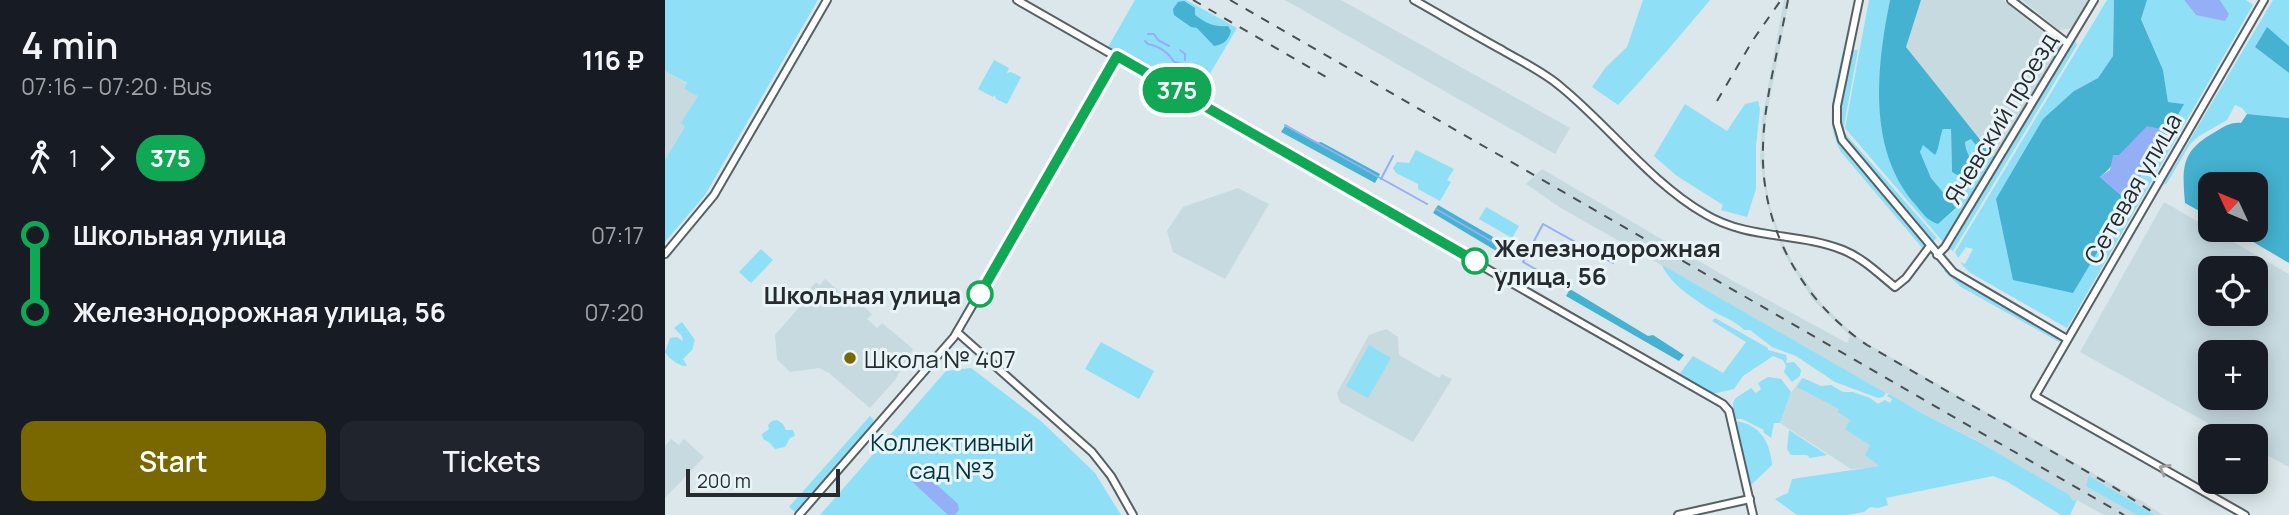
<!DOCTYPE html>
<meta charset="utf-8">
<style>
body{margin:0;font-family:Manrope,sans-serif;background:#20242c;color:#f1f3f6;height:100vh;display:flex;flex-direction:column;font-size:26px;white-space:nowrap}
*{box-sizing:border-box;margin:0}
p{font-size:23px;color:#9ea1a6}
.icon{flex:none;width:38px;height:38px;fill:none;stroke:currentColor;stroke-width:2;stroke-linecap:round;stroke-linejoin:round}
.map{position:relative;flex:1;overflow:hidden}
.panel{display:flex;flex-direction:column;background:#171b24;width:665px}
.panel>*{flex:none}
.badge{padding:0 14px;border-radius:23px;font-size:24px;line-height:46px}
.needle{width:46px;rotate:314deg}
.buttons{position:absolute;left:1533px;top:172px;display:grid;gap:14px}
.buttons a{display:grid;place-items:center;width:70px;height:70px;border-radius:14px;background:#171b24;box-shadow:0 4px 18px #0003;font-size:35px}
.scale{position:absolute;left:21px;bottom:18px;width:154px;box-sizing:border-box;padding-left:7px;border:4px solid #272b2d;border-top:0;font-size:19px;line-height:24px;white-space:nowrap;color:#272b2d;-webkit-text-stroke:5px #e8f4f8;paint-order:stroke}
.map>.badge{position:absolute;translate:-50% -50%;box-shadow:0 0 0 4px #fff}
.legs{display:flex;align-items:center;gap:10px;height:77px;padding:0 21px;font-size:23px}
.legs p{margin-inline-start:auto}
.overview{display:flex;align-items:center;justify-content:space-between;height:119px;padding:0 21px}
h1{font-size:38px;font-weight:600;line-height:52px}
.primary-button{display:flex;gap:14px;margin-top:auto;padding:14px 21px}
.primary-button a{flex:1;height:80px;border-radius:14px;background:#796800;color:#fff;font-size:28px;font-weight:600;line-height:80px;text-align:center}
.primary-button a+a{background:#20242c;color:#f1f3f6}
ul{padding:0 21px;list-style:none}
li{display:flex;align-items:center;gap:24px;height:77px;font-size:26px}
li i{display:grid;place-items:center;width:10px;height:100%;margin:0 9px;background:currentColor}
li i::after{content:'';width:18px;height:18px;margin:-9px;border:5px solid;border-radius:50%;background:#171b24}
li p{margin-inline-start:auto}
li:first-child i{background:linear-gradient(#0000 50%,currentColor 0)}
li:last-child i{background:linear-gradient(currentColor 50%,#0000 0)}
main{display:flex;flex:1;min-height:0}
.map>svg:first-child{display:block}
</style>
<main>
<section class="panel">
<div class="overview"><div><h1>4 min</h1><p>07:16 – 07:20 · Bus</p></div><b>116 ₽</b></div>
<div class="legs"><svg class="icon" aria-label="walk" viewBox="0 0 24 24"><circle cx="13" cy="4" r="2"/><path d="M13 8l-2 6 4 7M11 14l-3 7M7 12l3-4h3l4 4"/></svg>1<svg class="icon" aria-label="forward" viewBox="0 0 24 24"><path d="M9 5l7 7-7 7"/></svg><b class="badge" style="background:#10a855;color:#fff">375</b></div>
<ul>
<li><i style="color:#10a855"></i><b>Школьная улица</b><p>07:17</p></li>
<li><i style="color:#10a855"></i><b>Железнодорожная улица, 56</b><p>07:20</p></li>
</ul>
<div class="primary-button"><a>Start</a><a>Tickets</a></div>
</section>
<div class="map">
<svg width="1624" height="515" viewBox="0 0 1624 515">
<rect width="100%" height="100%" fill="#dbe7ea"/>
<!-- built -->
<g fill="#c6dae0" fill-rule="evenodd">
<polygon points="620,0 676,0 905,128 890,154"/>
<polygon points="1119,0 1124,0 1101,119 1099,148 1100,175 1104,203 1117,241 1128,263 1157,304 1187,333 1203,344 1480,503 1498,515 1439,515 1412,500 1408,501 1311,440 1260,415 896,208 861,184 877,169 1068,281 1182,343 1185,336 1148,300 1118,252 1102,204 1095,161 1097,120"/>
<polygon points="1256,0 1338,0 1394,45 1393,55 1330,157 1240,47"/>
<polygon points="1357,0 1424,0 1408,28 1394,30"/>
<polygon points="0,71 22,84 19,89 34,96 20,120 18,120 16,123 20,125 0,160"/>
<polygon points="573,188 604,204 560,279 508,252 502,231 518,207"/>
<path d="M1499,202L1624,274V467L1591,449V436H1566L1415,352ZM1545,268H1591V313H1545ZM1545,352H1591V397H1545Z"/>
<polygon points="160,279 181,297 184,294 207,314 202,319 212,328 217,323 248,349 230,380 205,408 164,373 154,368 125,372 112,359 110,335 137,304 136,299 151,282 155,285"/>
<polygon points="721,329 733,337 734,355 774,378 777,374 787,379 748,442 675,402 672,393 704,335"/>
<polygon points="1137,378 1211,421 1217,467 1186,469 1115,423 1126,393"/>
<polygon points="6,439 14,445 19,439 39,457 0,498 0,446"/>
</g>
<!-- green -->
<g fill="#8fdff7">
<polygon points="0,0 153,0 40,195 0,242 0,160 20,126 16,123 33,96 19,89 22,83 0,71"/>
<polygon points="470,0 521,0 572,28 531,97 443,47"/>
<path d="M978,0H1045C1015,36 985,71 953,105L927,87L941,67L962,47Z"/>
<path d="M1204,0H1225L1217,48L1273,224L1291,209L1266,178L1255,152L1258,145L1270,154C1275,147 1274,138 1278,129H1286L1287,172L1301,181L1309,164L1300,150V142L1306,139L1318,154L1325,152L1330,157L1279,243L1180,128Z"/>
<polygon points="1442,0 1449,0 1448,56 1433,78 1409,91 1408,292 1463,201 1477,175 1478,163 1491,156 1518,104 1503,102 1498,70 1476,18 1482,0 1519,0 1531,15 1564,14 1555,0 1581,0 1588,5 1402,328 1304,272 1295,262 1300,264 1308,249 1301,247 1293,258 1290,252"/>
<polygon points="1608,0 1624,0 1624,46 1602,28 1590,47 1624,73 1624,118 1582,114 1577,108 1570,105 1562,120 1534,136 1525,144 1502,183 1498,185"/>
<polygon points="1409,38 1412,45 1288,251 1283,248"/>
<path d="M1189,50H1193L1178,131L1272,238L1266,243L1180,138C1169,110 1181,80 1187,52Z"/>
<path d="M1178,51L1181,52C1174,87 1161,117 1179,150L1262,247L1259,250L1176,152C1158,119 1171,86 1178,51Z"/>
<polygon points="329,60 344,68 342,73 346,72 356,77 342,104 331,99 330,95 328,97 313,89"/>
<polygon points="1093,101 1095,109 1091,146 1091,189 1082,217 1056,210 1058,205 1012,176 989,156 1020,104 1062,131 1080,104"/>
<polygon points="751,150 789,169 782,180 786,182 775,201 753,189 753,184 731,173 728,168 732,162 744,163"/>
<polygon points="821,207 854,226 847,238 814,219"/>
<polygon points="96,249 108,260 86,283 74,272"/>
<path d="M997,265L1221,393L1218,397L1213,398L1170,382L1131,356L1107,347L1085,330H1079C1070,320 1057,317 1046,310C1029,299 1005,284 997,265Z"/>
<polygon points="1280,269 1292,279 1393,337 1395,339 1394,342 1296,287 1279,271"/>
<polygon points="1050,318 1103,348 1103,350 1121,355 1122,358 1121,363 1129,362 1136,370 1135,376 1127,382 1119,372 1121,366 1118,360 1108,356 1078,376 1069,389 1047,394 1013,376 1028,356 1058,373 1081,342 1047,321"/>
<path d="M17,322L30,340L27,350L18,359L22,366C15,367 4,359 0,352L5,338L12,337L18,341L17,336L9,328Z"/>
<polygon points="436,342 489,371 474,399 420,369"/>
<polygon points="704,345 726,358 703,398 681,386"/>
<polygon points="306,368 377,422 430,473 456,515 155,515 281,371"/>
<path d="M1103,377L1116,379L1126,392L1115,423H1109L1106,438L1098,432L1099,430L1077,419H1070C1065,396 1069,400 1086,388L1091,393L1096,389L1093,383Z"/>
<polygon points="1138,378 1156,386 1166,385 1178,392 1188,392 1205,398 1213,404 1220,400 1225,403 1227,399 1222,396 1224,394 1260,415 1312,441 1404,495 1408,501 1412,500 1405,515 1396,515 1343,482 1328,476 1221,498 1223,505 1213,508 1205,507 1199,512 1182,515 1132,515 1110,499 1123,493 1127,479 1215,466 1200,455 1205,445 1180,429 1185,420 1173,412 1174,409 1132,387"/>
<polygon points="205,416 209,420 207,424 130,512 124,507"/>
<polygon points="112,420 118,424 121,430 128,430 130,436 125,438 120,447 110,449 105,443 98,439 97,434 104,429 103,425 107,421"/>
<path d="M1070,421C1095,424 1105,442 1107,465L1086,485Z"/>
<polygon points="1124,430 1162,455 1145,458 1142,455 1126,455 1122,449"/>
<polygon points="1424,476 1489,515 1472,515 1421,486"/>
</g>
<!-- forest -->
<g fill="#44b2d0">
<path d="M1225,0H1256L1241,47L1325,152L1318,154L1306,139L1300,142C1300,154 1309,161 1311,172L1302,181L1287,172L1286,129H1278C1274,138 1275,147 1270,155L1258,145L1255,152L1266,178L1291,208L1273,224C1262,221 1256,211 1249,203C1202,148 1212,65 1225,0Z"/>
<path d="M1449,0H1482L1476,19L1498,70L1503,102L1519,104L1497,143L1496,129C1486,134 1474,137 1466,144C1454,154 1447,168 1435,177L1463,201L1408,293L1348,280L1331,199L1378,119L1409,91L1433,78L1448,56Z"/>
<path d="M519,1L530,8V15C542,24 549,27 563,26L566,31C563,41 559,44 549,46L532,28L526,27L509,15L508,9L513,2Z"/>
<polygon points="1602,27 1624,46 1624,73 1590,47"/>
<path d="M1582,114L1624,118V263L1566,229H1591V184H1545V217L1520,203C1517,167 1516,151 1550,132C1559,127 1565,122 1576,123Z"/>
<polygon points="620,126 651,143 656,142 715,174 710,183 616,132"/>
<polygon points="773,205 849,249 843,258 768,213"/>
<polygon points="905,289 983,336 988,335 1019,355 1014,361 901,296"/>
</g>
<!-- water -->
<g fill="#94aff6">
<polygon points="1519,0 1555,0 1564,14 1560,21 1531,15"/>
<path d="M1482,126L1496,129C1497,151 1494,151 1478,163L1477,174L1463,201L1435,177L1445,170L1448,155H1454Z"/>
<polygon points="247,466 251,466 293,504 294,510 290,515 283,515 241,476 242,471"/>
</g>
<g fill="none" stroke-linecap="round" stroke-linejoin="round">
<!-- stream -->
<g stroke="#94aff6" stroke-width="2">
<polyline points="483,34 489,34 493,40 504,46"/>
<path d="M480,41L483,44C494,46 504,53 509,62L515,63"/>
<polyline points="515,50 520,54 520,60"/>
<polyline points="620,125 762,204"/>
<polyline points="716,179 728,156"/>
<polyline points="771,209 845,252"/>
<polyline points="881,275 858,262 878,224 948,263"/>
</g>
<!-- minor casing -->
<g stroke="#576164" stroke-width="10">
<g id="minor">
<polyline points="352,0 1058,404 1064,411 1088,515"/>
<path d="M749,0C779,17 808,34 837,50C857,62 879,72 896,87C945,127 985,182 1040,214C1083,240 1133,232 1178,250C1198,258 1214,274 1230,287L1241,278L1265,246"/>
<polyline points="1194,0 1172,106 1172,123 1177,140 1288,272 1402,339"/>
<polyline points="1346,0 1402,43"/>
<polyline points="0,254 49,195 162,0"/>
<polyline points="1272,255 1280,247 1429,0"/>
<polyline points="292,332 427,452 446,476 468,515"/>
<polyline points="134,515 289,337 452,56"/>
<polyline points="1013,515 1085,499"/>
<polyline points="1580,515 1370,396 1599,0"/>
</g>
</g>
<!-- minor -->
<use href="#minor" stroke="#fff" stroke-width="6"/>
<!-- rail -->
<g stroke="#4a4f51" stroke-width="2" stroke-dasharray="9 9" stroke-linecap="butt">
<polyline points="528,0 663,78"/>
<polyline points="565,0 1459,515"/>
<path d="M1123,0C1114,48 1099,98 1098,147C1095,227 1137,301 1202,345L1447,486L1492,515"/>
<polyline points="1052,101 1088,40 1116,0"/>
</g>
</g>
<!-- one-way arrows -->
<defs><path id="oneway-chevron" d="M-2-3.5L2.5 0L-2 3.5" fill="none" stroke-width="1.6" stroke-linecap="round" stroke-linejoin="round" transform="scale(1.75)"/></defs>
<use stroke="#9ea0a0" href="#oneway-chevron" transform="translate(1499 469) rotate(-150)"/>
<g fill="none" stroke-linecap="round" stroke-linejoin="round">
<!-- line-1 casing -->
<g stroke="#fff" stroke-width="16">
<polyline id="line-1" points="315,294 452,56 810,261"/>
</g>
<!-- line-1 -->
<use href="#line-1" stroke="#10a855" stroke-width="10"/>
</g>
<!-- markers -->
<g fill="#fff" stroke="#10a855" stroke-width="3.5">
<circle cx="810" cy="261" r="12"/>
<circle cx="315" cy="294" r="12"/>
</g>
<circle fill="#796800" stroke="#e8f4f8" stroke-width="2.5" cx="185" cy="358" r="7"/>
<g text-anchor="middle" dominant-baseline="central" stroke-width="6" stroke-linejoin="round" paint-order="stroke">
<!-- street labels -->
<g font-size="24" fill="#272b2d" stroke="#e8f4f8">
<text transform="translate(1335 118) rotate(-59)">Ячевский проезд</text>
<text transform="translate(1467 188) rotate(-60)">Сетевая улица</text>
</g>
<!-- stop labels -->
<g font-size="24" font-weight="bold" fill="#272b2d" stroke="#e8f4f8" text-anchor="start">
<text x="829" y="247">Железнодорожная<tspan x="829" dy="28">улица, 56</tspan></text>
<text x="296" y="294" text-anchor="end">Школьная улица</text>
</g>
<!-- poi labels -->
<g font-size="24" fill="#272b2d" stroke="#e8f4f8" text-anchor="start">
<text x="199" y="358">Школа № 407</text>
</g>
<!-- park labels -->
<g font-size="24" fill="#013541" stroke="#e8f4f8">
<text x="287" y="441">Коллективный<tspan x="287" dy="28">сад №3</tspan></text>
</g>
</g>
</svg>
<div class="buttons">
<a><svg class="needle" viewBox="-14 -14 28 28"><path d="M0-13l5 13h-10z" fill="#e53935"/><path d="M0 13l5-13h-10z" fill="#9ea1a6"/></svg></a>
<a><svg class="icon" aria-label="locate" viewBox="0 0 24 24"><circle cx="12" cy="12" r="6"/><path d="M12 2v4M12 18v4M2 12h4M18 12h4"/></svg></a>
<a>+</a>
<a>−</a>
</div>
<div class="scale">200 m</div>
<b class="badge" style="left:512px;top:90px;background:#10a855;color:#fff">375</b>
</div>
</main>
